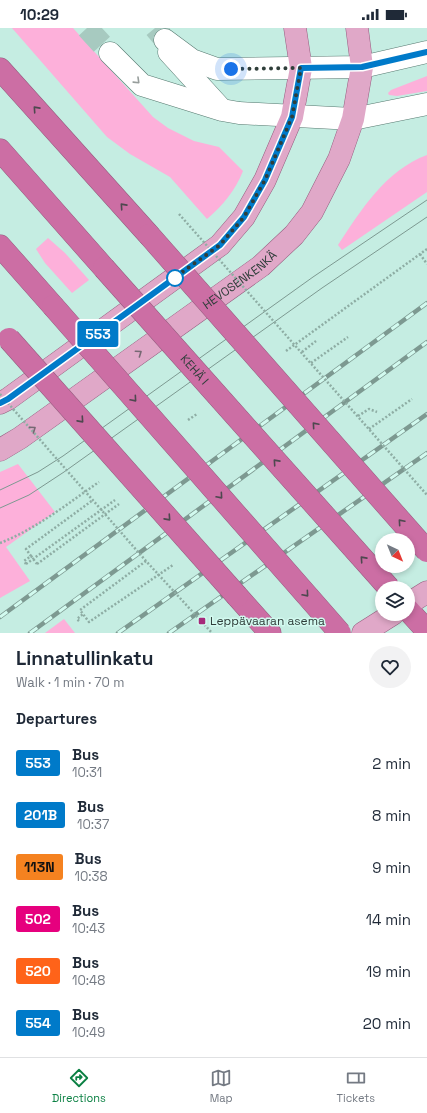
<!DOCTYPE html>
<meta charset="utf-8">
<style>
body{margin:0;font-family:"Space Grotesk",sans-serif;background:#f2f2f3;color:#1f2937;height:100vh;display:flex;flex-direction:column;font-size:15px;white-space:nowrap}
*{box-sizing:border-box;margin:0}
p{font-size:13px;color:#747a83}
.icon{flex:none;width:22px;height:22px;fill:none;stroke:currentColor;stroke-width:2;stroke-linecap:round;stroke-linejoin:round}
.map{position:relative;height:605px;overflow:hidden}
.side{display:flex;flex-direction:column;background:#fff;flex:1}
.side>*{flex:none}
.badge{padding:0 8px;border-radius:3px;font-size:14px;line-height:26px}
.needle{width:26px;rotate:137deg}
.buttons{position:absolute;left:375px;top:505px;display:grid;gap:8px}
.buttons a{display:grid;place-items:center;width:40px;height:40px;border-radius:50%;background:#fff;box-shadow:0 2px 6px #0003;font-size:20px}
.you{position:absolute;width:20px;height:20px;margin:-10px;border:3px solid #fff;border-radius:50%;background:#1a73e8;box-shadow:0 0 0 6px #1a73e833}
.map>.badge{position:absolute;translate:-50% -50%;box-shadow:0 0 0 2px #fff}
h2{padding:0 16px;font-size:15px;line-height:36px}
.round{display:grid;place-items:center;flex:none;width:42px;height:42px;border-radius:21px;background:#f2f2f3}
.head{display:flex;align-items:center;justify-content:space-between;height:68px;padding:0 16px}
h1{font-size:19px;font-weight:700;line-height:30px}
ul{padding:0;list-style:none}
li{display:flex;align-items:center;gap:12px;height:52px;padding:0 16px}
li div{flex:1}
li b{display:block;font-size:15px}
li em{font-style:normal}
li .badge{min-width:44px;font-weight:700;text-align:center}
.status{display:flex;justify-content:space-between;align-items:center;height:28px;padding:0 20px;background:#fff;direction:ltr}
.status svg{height:11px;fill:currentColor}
.dock{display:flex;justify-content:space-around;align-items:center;height:56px;border-top:1px solid #e0e1e3;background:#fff;font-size:11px;color:#747a83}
.dock a{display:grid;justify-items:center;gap:2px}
.dock .on{color:#0b8043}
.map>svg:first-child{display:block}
</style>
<div class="status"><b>10:29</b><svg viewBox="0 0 49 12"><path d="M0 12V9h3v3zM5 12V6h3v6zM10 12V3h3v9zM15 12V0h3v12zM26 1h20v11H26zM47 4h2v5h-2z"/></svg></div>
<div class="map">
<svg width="427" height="605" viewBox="0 0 427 605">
<rect width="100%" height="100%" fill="#c5ede2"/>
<!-- green -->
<g fill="#fdb0da">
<path d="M12,0H73L153,89L168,100L194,113L219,119L243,143C235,163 223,177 207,191L170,149L130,126L107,109Z"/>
<polygon points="427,48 427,63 397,68 389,67 388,65 391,62"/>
<path d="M427,127V164L342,222L338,217C361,182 386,142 427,127Z"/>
<polygon points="48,210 65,225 89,252 72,265 45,235 36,221"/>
<polygon points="18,436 55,484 6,519 30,553 0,570 0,444"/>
<polygon points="64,591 75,605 45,605"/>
</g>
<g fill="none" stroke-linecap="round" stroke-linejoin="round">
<!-- minor-tunnel -->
<g stroke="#a7cac0" stroke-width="22" stroke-dasharray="22 11" stroke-linecap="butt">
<polyline points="87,0 110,25"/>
<polyline points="155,0 165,12"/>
</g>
<!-- minor casing -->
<g stroke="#567970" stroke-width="23">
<g id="minor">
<polyline points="165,12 192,32 217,41 362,39 427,24"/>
<polyline points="169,24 221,81"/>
<polyline points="110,25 142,57 222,82 239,85 353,91 427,76"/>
</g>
</g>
<!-- major casing -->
<g stroke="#955d7f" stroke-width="23">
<g id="major">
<polyline points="0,375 8,371 220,217 244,189 265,152 292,89 301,40 295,0"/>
<path id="s1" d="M0,422L20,410L261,238L294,207L312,184L339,131L353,91L362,39L357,0"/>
<polyline points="408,576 427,564"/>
<polyline points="363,605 393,586"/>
</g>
</g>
<!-- highway casing -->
<g stroke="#955d7f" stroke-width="23">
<g id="highway">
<polyline points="0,41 149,207"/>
<polyline points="0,122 104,240"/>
<polyline points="0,218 53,278"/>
<polyline points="237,568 270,605"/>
<polyline points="408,582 427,603"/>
</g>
</g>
<!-- path -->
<g stroke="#8eada4" stroke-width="2.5" stroke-dasharray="2 2" stroke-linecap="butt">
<polyline points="420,226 427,236"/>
<polyline points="286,323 427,221"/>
<polyline points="302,324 316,313"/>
<polyline points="311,335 348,309"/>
<polyline points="358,388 369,381 377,384"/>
<polyline points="188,392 197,386"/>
<polyline points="369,401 412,371"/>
<path d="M0,515C36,501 67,476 99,454"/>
<polyline points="146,533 80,582 89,594 173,537"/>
<polyline points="26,536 115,472"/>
<polyline points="26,536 24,533 31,528 26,521 93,472"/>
<polyline points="37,536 119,476"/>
<polyline points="79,593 77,591 83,586"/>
</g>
<!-- minor -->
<use href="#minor" stroke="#fff" stroke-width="22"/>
<!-- major -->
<use href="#major" stroke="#e0a8c8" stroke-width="22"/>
<!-- highway -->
<use href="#highway" stroke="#cc6ea4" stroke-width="22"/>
<!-- tram -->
<g stroke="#7d9991" stroke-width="1">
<polyline points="0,462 38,444 63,428 313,249 427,172"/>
<polyline points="0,480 29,467 64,444 322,260 427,189"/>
</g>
<!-- rail casing -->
<g stroke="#7d9991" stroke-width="4.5">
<g id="rail">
<polyline points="0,589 427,275"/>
<polyline points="30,605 427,314"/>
<polyline points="118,605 427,386"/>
<polyline points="169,605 427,425"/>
</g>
</g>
<!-- rail -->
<use href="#rail" stroke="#d2faef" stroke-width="3" stroke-dasharray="9" stroke-linecap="butt"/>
<!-- highway-bridge casing -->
<g stroke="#955d7f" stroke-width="23" stroke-linecap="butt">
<g id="highway-bridge">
<polyline points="149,207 427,523"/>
<path id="s2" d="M104,240L389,560"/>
<polyline points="53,278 340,605"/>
<polyline points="9,311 237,568"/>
</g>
</g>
<!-- path-bridge -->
<g stroke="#8eada4" stroke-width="2.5" stroke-dasharray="2 2" stroke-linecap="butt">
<polyline points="179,186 427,467"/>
<polyline points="0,366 146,533 212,605"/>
<polyline points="31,528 37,536"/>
</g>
<!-- highway-bridge -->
<use href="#highway-bridge" stroke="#cc6ea4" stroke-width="22"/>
</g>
<!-- one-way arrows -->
<defs><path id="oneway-chevron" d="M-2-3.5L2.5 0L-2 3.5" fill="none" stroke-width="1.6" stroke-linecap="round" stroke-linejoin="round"/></defs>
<use stroke="#979e9c" href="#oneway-chevron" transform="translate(137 53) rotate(44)"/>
<g stroke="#4e484f">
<use href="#oneway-chevron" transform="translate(36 81) rotate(-132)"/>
<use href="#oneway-chevron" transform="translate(123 178) rotate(-132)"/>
<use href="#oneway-chevron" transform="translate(134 371) rotate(49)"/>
<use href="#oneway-chevron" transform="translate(81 392) rotate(48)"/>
<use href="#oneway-chevron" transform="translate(315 397) rotate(-131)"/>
<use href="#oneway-chevron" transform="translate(276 434) rotate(-132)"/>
<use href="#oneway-chevron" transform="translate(220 468) rotate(49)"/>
<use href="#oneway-chevron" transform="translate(168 490) rotate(48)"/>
<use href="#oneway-chevron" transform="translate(401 494) rotate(-131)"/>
<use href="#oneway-chevron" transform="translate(363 531) rotate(-132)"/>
<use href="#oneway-chevron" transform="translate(306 566) rotate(49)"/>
</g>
<g stroke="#766873">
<use href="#oneway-chevron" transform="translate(139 325) rotate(-35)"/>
<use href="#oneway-chevron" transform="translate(33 401) rotate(-35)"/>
</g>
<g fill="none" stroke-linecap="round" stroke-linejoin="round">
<!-- line casing -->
<g stroke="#fff" stroke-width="9">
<polyline id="line" points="0,375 8,371 220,217 244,189 265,152 292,89 301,40 362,39 427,24"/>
</g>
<!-- line -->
<use href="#line" stroke="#007ac9" stroke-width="6"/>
<!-- walk -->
<polyline stroke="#2f3e3a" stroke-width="4" stroke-dasharray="0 7.2" points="175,250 170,253 220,217 244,189 265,152 292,89 301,40 231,41"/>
</g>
<!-- markers -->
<circle fill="#fff" stroke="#007ac9" stroke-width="2" cx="175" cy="250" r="8"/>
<rect fill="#a6297a" stroke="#d2faef" stroke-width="1.5" x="198" y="589" width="8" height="8" rx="2"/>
<g text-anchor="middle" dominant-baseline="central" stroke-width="3" stroke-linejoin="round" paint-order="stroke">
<!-- street labels -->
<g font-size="12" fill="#2f3e3a" stroke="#d2faef">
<text stroke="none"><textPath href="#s1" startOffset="294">HEVOSENKENKÄ</textPath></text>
<text stroke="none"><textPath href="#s2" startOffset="136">KEHÄ I</textPath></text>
</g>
<!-- poi labels -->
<g font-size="12" fill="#2f3e3a" stroke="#d2faef" text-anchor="start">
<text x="210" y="593">Leppävaaran asema</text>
</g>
</g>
</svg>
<div class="buttons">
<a><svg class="needle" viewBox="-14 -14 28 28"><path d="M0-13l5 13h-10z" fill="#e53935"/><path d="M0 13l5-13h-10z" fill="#747a83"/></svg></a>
<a><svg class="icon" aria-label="layers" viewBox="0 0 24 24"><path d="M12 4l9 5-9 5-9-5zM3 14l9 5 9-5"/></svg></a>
</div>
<div class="you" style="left:231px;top:41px"></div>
<b class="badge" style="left:98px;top:306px;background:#007ac9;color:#fff">553</b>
</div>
<section class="side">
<div class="head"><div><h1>Linnatullinkatu</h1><p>Walk · 1 min · 70 m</p></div><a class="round"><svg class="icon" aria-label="heart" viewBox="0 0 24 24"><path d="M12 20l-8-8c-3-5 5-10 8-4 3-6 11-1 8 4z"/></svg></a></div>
<h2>Departures</h2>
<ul>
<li><span class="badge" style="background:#007ac9;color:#fff">553</span><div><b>Bus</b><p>10:31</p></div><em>2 min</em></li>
<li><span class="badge" style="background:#007ac9;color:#fff">201B</span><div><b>Bus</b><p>10:37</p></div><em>8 min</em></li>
<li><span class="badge" style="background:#f58220;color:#111">113N</span><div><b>Bus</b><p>10:38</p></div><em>9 min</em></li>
<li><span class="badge" style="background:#e6007e;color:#fff">502</span><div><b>Bus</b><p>10:43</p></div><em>14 min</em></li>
<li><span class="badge" style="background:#ff6319;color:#fff">520</span><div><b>Bus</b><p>10:48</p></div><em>19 min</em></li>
<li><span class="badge" style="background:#007ac9;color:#fff">554</span><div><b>Bus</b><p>10:49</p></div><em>20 min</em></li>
</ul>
</section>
<nav class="dock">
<a class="on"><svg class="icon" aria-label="directions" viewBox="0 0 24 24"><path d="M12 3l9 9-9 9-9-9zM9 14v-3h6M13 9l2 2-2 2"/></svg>Directions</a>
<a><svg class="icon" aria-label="map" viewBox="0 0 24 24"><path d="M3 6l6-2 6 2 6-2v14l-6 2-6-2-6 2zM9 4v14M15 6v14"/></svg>Map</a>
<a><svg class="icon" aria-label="tickets" viewBox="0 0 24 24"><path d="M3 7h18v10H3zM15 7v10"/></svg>Tickets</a>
</nav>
